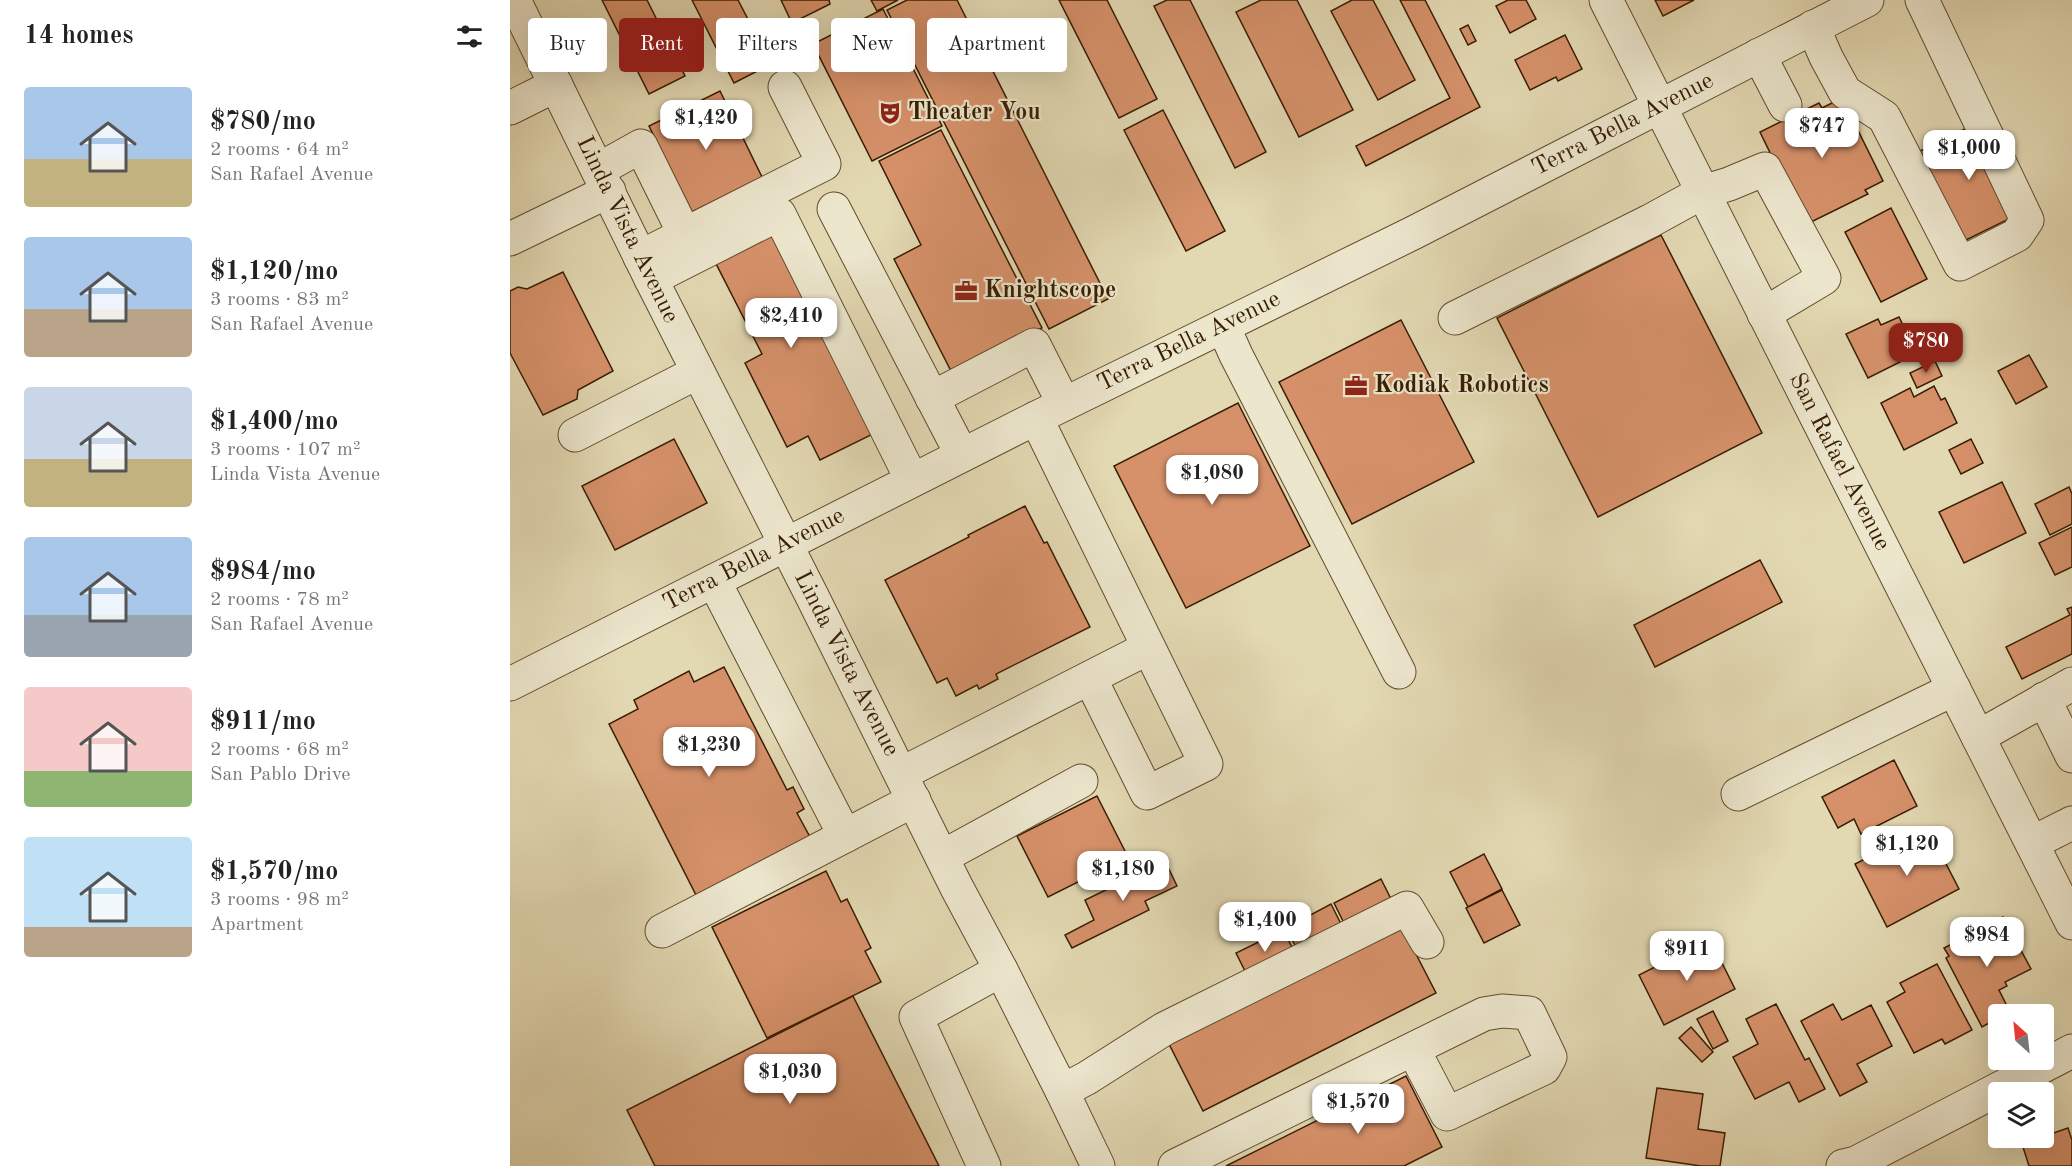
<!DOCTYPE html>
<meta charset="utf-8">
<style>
:root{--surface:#fff;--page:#f6f6f6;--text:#222;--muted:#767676;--accent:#8f2418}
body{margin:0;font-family:"Old Standard TT",serif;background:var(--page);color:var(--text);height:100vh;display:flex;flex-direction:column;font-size:22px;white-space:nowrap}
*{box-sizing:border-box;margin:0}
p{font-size:20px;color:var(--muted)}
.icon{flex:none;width:33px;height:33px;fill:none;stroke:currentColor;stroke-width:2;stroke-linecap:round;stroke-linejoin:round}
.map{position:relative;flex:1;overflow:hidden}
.sheet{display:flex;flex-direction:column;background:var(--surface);width:510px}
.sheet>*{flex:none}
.banner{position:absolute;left:18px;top:18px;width:570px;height:54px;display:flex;gap:12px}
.needle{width:39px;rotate:333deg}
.controls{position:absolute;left:1478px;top:1004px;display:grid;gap:12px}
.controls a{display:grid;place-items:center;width:66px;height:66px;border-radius:6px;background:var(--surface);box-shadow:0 6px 24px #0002;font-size:30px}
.price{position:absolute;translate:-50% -51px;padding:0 14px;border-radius:12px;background:#fff;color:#222;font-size:20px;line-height:39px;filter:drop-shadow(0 2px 3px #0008)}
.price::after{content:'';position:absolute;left:50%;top:36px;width:18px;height:14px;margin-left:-9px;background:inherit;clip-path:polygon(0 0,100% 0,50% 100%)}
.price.selected{background:var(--accent);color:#fff}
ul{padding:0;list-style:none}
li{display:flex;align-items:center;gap:18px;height:150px;padding:0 24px}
li span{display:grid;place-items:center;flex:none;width:168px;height:120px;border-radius:6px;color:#555}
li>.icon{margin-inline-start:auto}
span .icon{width:72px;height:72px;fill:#fffc;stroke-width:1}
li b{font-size:26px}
h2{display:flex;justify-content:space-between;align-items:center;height:72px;padding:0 24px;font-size:26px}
.pill{padding:0 21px;border-radius:6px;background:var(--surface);box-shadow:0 6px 24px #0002;font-size:21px;line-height:54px}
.pill.selected{background:var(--accent);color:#fff}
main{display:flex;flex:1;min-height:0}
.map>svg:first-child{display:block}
</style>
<main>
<section class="sheet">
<h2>14 homes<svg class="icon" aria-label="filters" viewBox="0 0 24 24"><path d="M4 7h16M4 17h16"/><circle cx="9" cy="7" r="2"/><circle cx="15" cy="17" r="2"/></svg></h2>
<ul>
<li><span style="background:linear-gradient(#a9c7e8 60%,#c2b280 0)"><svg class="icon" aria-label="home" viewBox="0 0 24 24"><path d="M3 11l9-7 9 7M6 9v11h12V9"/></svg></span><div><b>$780/mo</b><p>2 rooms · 64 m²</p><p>San Rafael Avenue</p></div></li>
<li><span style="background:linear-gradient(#a9c7e8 60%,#b9a48a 0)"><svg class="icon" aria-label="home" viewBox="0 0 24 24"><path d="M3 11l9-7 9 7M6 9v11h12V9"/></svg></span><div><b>$1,120/mo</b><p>3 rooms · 83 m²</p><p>San Rafael Avenue</p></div></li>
<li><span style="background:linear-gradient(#c9d6e8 60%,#c2b280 0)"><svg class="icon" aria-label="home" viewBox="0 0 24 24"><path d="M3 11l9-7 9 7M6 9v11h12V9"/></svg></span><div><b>$1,400/mo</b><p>3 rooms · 107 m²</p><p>Linda Vista Avenue</p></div></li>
<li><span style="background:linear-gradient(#a9c7e8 65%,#9aa5b1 0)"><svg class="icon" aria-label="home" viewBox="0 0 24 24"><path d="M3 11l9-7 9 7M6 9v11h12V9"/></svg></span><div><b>$984/mo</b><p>2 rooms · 78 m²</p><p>San Rafael Avenue</p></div></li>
<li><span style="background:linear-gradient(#f6c9c9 70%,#8fb573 0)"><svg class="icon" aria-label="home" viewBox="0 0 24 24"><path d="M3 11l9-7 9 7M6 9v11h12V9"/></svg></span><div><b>$911/mo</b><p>2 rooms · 68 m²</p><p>San Pablo Drive</p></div></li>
<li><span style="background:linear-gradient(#bfe0f5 75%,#b9a48a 0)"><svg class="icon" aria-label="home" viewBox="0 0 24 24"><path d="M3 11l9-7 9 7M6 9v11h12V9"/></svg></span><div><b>$1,570/mo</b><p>3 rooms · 98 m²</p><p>Apartment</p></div></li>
</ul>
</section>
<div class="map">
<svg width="1562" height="1166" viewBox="0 0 1562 1166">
<rect width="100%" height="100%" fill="#e2d8b2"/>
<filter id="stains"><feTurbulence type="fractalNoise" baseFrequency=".00333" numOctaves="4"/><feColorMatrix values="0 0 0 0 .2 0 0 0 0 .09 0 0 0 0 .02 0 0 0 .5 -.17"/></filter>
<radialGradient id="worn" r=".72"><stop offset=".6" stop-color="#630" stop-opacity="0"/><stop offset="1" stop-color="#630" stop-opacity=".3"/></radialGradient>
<g fill="#d6916a" stroke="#381d00" stroke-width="1.5">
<path d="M92,0H137L175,76L139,94Z"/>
<path d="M182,0H228L261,64L224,83Z"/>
<path d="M271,0H319L320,4L282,23Z"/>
<path d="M361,0H388L367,11Z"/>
<path d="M397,0H447L598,299L539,329L377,10Z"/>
<path d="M549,0H597L647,99L609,118Z"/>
<path d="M657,0H680L756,152L725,168L644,6Z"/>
<path d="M751,0H787L843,110L789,137L726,12Z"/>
<path d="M842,0H863L905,80L868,100L821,11Z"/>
<path d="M890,0H915L970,107L856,166L846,146L940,98Z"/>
<path d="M998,0H1016L1026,19L1000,33L986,6Z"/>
<path d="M1145,0H1184L1153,16Z"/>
<path d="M373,9L432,126L362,161L303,44Z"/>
<path d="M958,25L966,41L958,45L950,29Z"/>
<path d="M1055,35L1072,69L1048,81L1046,77L1020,90L1005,60Z"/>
<path d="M210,91L252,177L182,212L139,126Z"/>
<path d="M1332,98L1373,181L1355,190L1358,194L1295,225L1250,132L1309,103L1312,108Z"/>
<path d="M653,110L715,231L676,251L614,130Z"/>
<path d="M1469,122L1505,216L1454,241L1410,151Z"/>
<path d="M431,130L532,328L442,373L384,259L411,245L369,161Z"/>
<path d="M1381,208L1417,279L1371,302L1335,232Z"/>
<path d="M260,225L365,433L310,460L298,436L277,447L235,363L252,354L201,254Z"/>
<path d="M1151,235L1252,433L1088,517L987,318Z"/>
<path d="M53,272L103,371L68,390L67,399L33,415L0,353V291L8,287L17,289Z"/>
<path d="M1389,317L1404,347L1386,356L1390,362L1358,378L1336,334L1368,319L1371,325Z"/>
<path d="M891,320L964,462L842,524L769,382Z"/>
<path d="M1519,355L1537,387L1506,404L1488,371Z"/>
<path d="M1425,361L1432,376L1407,388L1400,373Z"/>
<path d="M1424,386L1431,400L1435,398L1447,423L1394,450L1371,403L1400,388L1404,397Z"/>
<path d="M728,403L800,546L676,608L604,466Z"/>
<path d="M164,439L197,503L105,550L72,486Z"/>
<path d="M1461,439L1473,463L1451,474L1439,450Z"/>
<path d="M1492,482L1516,533L1454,563L1429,512Z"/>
<path d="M1559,487L1562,494V524L1540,535L1525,504Z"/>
<path d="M515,506L534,543L537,542L580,627L486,674L488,679L469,689L467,685L446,696L437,678L427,683L375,580L459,537L458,535Z"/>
<path d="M1562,527V567L1545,575L1529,543Z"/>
<path d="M1250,560L1272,602L1145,667L1124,625Z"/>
<path d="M1562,607V654L1512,679L1496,647L1560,615L1557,609Z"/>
<path d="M214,667L277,790L283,787L294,809L287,813L300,837L186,895L99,724L128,709L124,700L179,671L184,682Z"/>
<path d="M1384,760L1407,806L1351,834L1344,819L1328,828L1312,797Z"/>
<path d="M587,796L618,857L538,897L507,836Z"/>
<path d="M1417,827L1449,889L1377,927L1345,864Z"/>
<path d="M974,854L992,889L958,907L940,872Z"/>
<path d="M655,861L667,886L635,901L639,910L562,948L555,935L584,920L575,900Z"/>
<path d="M316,871L331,902L337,899L361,948L355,951L371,982L257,1038L202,927Z"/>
<path d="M871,879L883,903L836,927L824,903Z"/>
<path d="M992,890L1010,925L974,943L956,908Z"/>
<path d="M821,904L833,928L788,951L776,928Z"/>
<path d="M1493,917L1521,969L1495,982L1497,986L1489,990L1500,1012L1488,1014V1018L1472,1027L1436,958L1439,956L1434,948Z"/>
<path d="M891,925L926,993L693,1111L658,1042Z"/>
<path d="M773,930L785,953L738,977L726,953Z"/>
<path d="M1200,939L1225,989L1154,1025L1129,975Z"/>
<path d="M1427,964L1462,1030L1435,1044L1432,1039L1404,1053L1377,1002L1395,992L1390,983Z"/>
<path d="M343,996L429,1166H145L117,1110Z"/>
<path d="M1266,1004L1295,1060L1299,1058L1315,1089L1289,1102L1279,1082L1245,1099L1223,1057L1248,1044L1236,1019Z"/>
<path d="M1323,1004L1332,1020L1361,1005L1382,1046L1347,1064L1357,1082L1330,1096L1291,1021Z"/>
<path d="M1203,1011L1218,1041L1203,1049L1187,1019Z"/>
<path d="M1181,1027L1203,1052L1192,1062L1169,1038Z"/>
<path d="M896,1076L932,1147L894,1166H716Z"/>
<path d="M1147,1088L1193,1094L1188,1129L1215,1133L1210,1166H1191L1136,1158Z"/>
<path d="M1558,1128L1562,1140V1166H1519L1512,1144Z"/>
</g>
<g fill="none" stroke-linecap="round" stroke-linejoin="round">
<g stroke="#624c2c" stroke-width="35">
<g id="minor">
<path d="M4,0L141,279L302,596L447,888L491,970L552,1091L588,1166"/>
<path d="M1096,0L1562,923"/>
<path d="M1303,27L1316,57L1335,92L1374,117L1450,264L1507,235L1517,220L1412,0"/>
<path d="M1249,55L1275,105"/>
<path d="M0,108L46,85"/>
<path d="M88,170L131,146L175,235"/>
<path d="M324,209L452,455"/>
<path d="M0,239L99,191"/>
<path d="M130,257L314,164L275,87"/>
<path d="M141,279L269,214L402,480"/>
<path d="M945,318L1140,221L1193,192L1219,184L1255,169L1314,278L1254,314"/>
<path d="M713,326L726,355L889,672"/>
<path d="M422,398L524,345L554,404"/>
<path d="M526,418L696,764L637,793L580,678"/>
<path d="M65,435L188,372"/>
<path d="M204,581L335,836"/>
<path d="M0,684L526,418L903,233L1357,0"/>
<path d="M1534,699L1562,756"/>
<path d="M1468,737L1562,684"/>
<path d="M391,774L638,648"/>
<path d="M1228,794L1444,689"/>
<path d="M1522,843L1562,823"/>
<path d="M432,857L571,781"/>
<path d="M152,931L404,800"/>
<path d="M552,1091L577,1078L654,1029L897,908L917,942"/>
<path d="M474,1166L406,1017L491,970"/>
<path d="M665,1166L974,1014L992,1011L1019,1013L1040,1057L1034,1068L937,1114L903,1049"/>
<path d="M1333,1166L1346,1163L1562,1051"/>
</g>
</g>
<use href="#minor" stroke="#ece6cd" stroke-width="33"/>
</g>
<defs>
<g id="theatre-bare" transform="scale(1.8)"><path d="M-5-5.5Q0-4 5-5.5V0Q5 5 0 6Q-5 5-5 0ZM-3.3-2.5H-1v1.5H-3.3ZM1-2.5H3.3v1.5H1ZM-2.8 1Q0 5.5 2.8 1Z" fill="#8f2418" stroke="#ece6cd" stroke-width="2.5" paint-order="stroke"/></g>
<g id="office-bare" transform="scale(1.8)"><path d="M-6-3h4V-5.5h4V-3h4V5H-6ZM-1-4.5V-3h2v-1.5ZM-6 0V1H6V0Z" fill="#8f2418" stroke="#ece6cd" stroke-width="2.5" paint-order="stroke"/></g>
</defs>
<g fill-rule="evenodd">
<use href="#theatre-bare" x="380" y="113"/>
<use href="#office-bare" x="456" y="291"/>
<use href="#office-bare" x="846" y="386"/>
</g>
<g text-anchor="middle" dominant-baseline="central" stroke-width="4.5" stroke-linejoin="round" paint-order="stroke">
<g font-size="24" font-weight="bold" fill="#381d00" stroke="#ece6cd" text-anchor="start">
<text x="398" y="113">Theater You</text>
<text x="474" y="291">Knightscope</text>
<text x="864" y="386">Kodiak Robotics</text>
</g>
<g font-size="24" fill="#381d00" stroke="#ece6cd">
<text transform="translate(1113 125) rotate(-27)">Terra Bella Avenue</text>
<text transform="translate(117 230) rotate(64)">Linda Vista Avenue</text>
<text transform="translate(679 342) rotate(-26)">Terra Bella Avenue</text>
<text transform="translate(1329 462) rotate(63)">San Rafael Avenue</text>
<text transform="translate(244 560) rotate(-27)">Terra Bella Avenue</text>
<text transform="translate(336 664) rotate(63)">Linda Vista Avenue</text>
</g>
</g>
<rect width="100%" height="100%" filter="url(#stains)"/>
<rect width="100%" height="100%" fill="url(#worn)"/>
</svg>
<div class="controls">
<a><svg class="needle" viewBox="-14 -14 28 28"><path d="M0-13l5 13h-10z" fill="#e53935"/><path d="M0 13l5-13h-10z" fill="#767676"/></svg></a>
<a><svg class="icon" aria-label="layers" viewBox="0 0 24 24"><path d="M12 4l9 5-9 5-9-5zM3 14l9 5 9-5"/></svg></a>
</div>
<b class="price" style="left:196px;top:151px">$1,420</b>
<b class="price" style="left:1312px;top:159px">$747</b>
<b class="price" style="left:1459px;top:181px">$1,000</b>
<b class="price" style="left:281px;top:349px">$2,410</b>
<b class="price selected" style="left:1416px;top:374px">$780</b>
<b class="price" style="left:702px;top:506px">$1,080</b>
<b class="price" style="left:199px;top:778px">$1,230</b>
<b class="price" style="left:1397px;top:877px">$1,120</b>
<b class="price" style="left:613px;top:902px">$1,180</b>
<b class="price" style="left:755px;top:953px">$1,400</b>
<b class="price" style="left:1477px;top:968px">$984</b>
<b class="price" style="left:1177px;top:982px">$911</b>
<b class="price" style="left:280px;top:1105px">$1,030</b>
<b class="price" style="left:848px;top:1135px">$1,570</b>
<div class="banner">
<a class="pill">Buy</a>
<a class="pill selected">Rent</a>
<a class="pill">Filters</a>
<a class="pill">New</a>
<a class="pill">Apartment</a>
</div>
</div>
</main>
